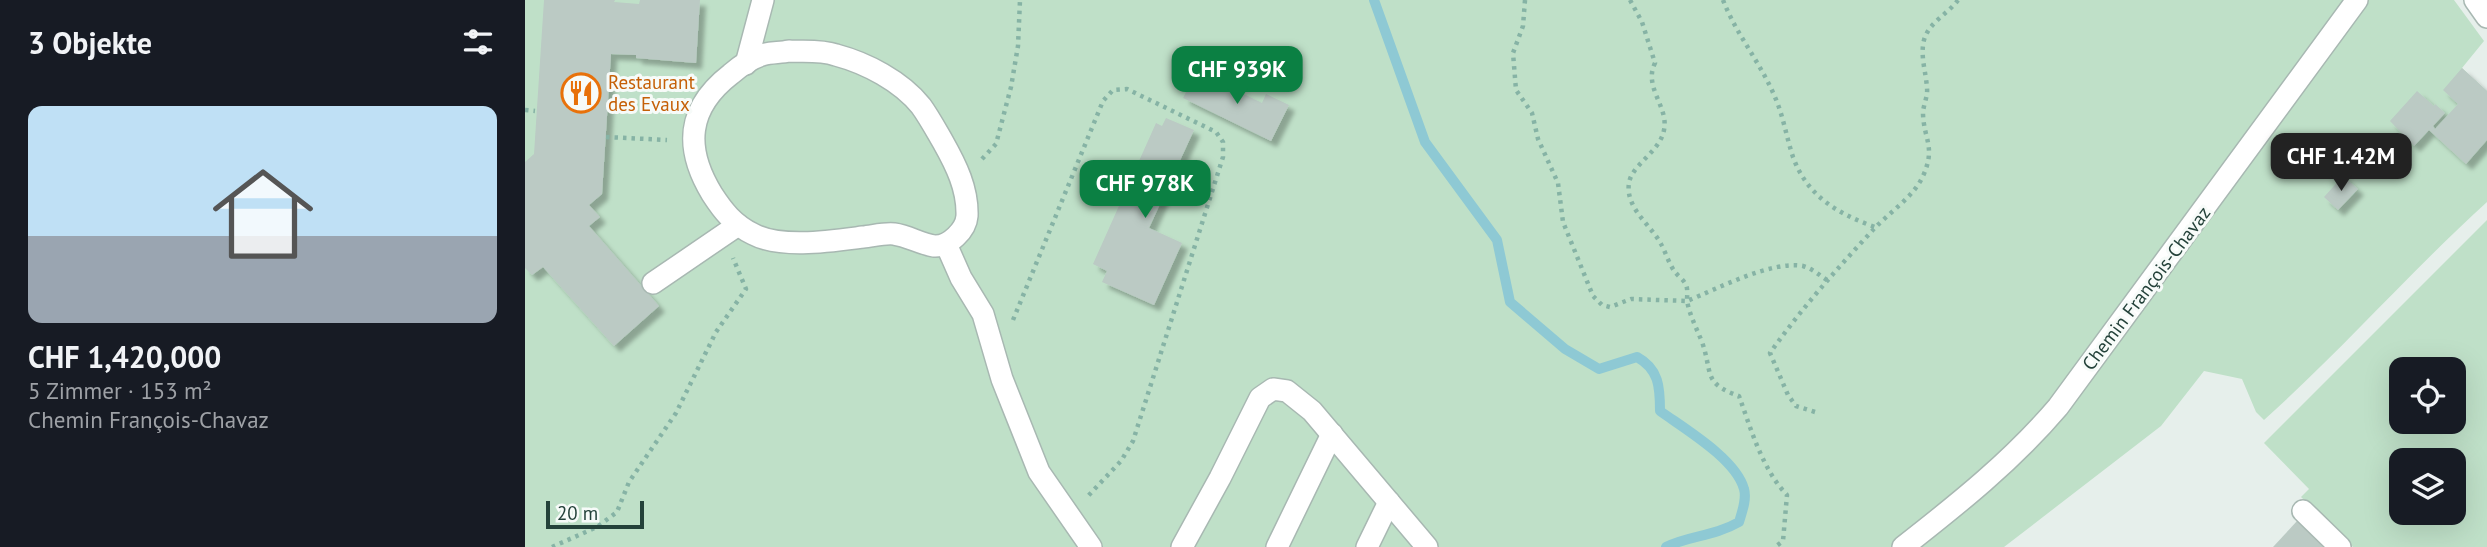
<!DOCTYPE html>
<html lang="de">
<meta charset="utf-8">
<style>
:root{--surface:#171b24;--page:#242831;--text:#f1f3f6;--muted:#9ea1a6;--accent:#0b8043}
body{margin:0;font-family:"PT Sans",sans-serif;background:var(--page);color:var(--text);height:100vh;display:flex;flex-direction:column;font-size:26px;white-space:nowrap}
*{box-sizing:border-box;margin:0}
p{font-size:23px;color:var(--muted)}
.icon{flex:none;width:38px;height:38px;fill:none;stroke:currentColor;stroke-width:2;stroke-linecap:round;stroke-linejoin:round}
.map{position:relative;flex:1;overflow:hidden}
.panel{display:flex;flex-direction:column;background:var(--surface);width:525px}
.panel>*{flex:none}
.controls{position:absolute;left:1864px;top:357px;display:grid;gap:14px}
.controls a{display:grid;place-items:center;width:77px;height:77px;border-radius:14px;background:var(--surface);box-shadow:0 7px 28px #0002;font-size:35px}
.scale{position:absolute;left:21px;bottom:18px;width:98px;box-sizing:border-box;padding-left:7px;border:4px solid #24423a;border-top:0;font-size:19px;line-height:24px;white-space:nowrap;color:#24423a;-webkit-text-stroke:5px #f7fbf9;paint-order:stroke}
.price{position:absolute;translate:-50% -60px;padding:0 16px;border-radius:14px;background:var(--accent);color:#fff;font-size:23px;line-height:46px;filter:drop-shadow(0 2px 4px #0008)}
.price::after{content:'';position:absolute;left:50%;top:42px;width:21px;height:16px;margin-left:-10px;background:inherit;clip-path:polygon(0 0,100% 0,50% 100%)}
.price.active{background:#222;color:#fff}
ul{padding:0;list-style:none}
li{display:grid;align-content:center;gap:14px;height:371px;padding:0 28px}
li span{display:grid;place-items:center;height:217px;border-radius:14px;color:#555}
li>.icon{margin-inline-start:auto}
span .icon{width:126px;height:126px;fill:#fffc;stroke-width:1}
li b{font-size:30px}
h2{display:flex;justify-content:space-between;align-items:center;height:84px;padding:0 28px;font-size:30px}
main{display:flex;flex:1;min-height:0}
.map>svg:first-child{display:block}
</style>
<main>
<section class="panel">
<h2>3 Objekte<svg class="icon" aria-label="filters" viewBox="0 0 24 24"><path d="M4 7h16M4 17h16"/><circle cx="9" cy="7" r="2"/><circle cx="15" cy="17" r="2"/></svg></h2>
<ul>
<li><span style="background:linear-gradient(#bfe0f5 60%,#9aa5b1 0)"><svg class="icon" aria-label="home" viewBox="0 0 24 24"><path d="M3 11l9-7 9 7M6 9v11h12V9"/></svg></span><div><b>CHF 1,420,000</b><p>5 Zimmer · 153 m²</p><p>Chemin François-Chavaz</p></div></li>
</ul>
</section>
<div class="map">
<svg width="1962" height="547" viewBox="0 0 1962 547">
<defs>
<filter id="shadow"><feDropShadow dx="6" dy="6" stdDeviation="2" flood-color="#0004"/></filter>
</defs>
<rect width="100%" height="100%" fill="#e6efeb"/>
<g fill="#bfe0c8" fill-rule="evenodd">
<path d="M0,0H1929L1959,41L1937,68L1962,91V202C1885,272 1816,351 1739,420L1731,412L1717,379L1679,371L1636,426L1479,547H0Z"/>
<path d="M1962,220V547H1828L1776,497L1784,489L1739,443ZM1876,369H1928V422H1876ZM1876,460H1928V513H1876Z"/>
</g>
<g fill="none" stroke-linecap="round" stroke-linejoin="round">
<path stroke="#8ec9d4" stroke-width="10" d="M849,0L900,142L972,240L985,302L1040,349L1074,369L1112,357C1134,369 1135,387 1135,411C1160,429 1211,459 1219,489C1222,499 1217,512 1214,522C1188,537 1165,535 1141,547"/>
</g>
<g fill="#bbcac4" filter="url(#shadow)">
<path d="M19,0H90L89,2L114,4L115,0H175L171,63L111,58V55L86,54L77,194L64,205L75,217L64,226L134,306L89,346L18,267L7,275L0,268V162L9,154Z"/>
<path d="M1937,68L1962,91V140L1941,164L1904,130L1889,146L1865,121L1892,91L1909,106L1910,104L1920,113L1908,126L1910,129L1933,104L1918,90Z"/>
<path d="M672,71L737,103L741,94L764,105L746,141L658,98Z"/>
<path d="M641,118L669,130L624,228L657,243L629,305L577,282L582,271L568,264L631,123L637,126Z"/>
<path d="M1818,176L1833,189L1813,210L1799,197Z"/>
<path d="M1772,521L1798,547H1748Z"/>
</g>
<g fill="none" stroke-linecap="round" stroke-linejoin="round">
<g stroke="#a8b8b2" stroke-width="24">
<g id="minor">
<path d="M1950,0L1962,17"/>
<path d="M264,51C279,52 296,50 311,55C341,63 376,81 396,106C404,117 411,130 418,142C431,165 443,189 442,216C441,230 424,247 409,246C396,244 383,236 369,234C359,233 348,236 338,237C307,241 256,249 228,234C209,225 198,211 187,194C159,148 162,108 206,74C214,67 227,58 237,55C245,52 255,53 264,51Z"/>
<path d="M221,64L238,0"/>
<path d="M421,244L436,278L458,314L477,379L514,472L566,547"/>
<path d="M128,283L213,225"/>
<path d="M1778,511L1815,547"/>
<path d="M657,547L695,478L735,398L748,389L762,391L787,411L902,547"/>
<path d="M752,547L807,434"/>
<path d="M842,547L864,502"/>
<path d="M1378,547C1433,504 1487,461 1533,407L1832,0"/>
</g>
</g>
<g stroke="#86b3a5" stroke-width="4.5" stroke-dasharray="3.5 5" stroke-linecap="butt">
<path d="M1000,0L998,26L988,53L991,90L1007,113L1013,139L1033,183L1038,222L1068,296L1077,305L1085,307L1106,299L1162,301C1165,316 1171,327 1177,342C1188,373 1177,383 1214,396C1226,429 1237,469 1262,495L1258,541L1250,547"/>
<path d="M1105,0L1117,22L1130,63C1118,87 1144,107 1139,130C1135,152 1107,164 1104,183C1100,208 1126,225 1136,244C1141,253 1144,264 1150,272C1153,276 1159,280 1161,285C1163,289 1162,296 1162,301C1192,289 1247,260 1278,266C1288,269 1294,275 1302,280"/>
<path d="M1198,0C1211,34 1235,62 1249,95C1258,114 1261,136 1268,157C1282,196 1313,214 1350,227"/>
<path d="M0,110L10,111"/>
<path d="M81,137L142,140"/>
<path d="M457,159L471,144L486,87L493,46L495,0"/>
<path d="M488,320L578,101L588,90L602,89L691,132L698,142V157L608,441L596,461L563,496"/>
<path d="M1290,412L1271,406L1263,395L1245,353C1276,309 1311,270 1347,231C1363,213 1388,198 1398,176C1411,147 1399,140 1398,114C1398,105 1403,97 1402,88C1401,72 1395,56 1399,40C1404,22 1423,14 1433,0"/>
<path d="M27,547L72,527L92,512L104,482L151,413L191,332L221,289L208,258"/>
</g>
<use href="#minor" stroke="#fff" stroke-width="21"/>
</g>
<defs>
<g id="restaurant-ring" transform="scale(2.0125)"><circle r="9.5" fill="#f7fbf9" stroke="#e8710a" stroke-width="1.5"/><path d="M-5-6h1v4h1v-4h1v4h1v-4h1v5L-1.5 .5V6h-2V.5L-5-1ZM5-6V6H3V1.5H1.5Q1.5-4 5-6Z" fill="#e8710a"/></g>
</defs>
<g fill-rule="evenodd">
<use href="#restaurant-ring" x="56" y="93"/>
</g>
<g text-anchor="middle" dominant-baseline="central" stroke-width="6" stroke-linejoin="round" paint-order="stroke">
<g font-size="19" fill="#c56008" stroke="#f7fbf9" text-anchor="start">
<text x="83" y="82">Restaurant<tspan x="83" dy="22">des Evaux</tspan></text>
</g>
<g font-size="19" fill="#24423a" stroke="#f7fbf9">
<text transform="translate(1621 288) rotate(-53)">Chemin François-Chavaz</text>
</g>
</g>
</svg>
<div class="controls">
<a><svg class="icon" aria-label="locate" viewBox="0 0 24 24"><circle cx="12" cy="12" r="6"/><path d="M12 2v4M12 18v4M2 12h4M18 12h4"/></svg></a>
<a><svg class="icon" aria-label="layers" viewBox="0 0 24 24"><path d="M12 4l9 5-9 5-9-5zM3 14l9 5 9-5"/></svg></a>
</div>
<div class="scale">20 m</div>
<b class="price" style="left:712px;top:106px">CHF 939K</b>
<b class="price active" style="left:1816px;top:193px">CHF 1.42M</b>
<b class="price" style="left:620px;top:220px">CHF 978K</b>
</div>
</main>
